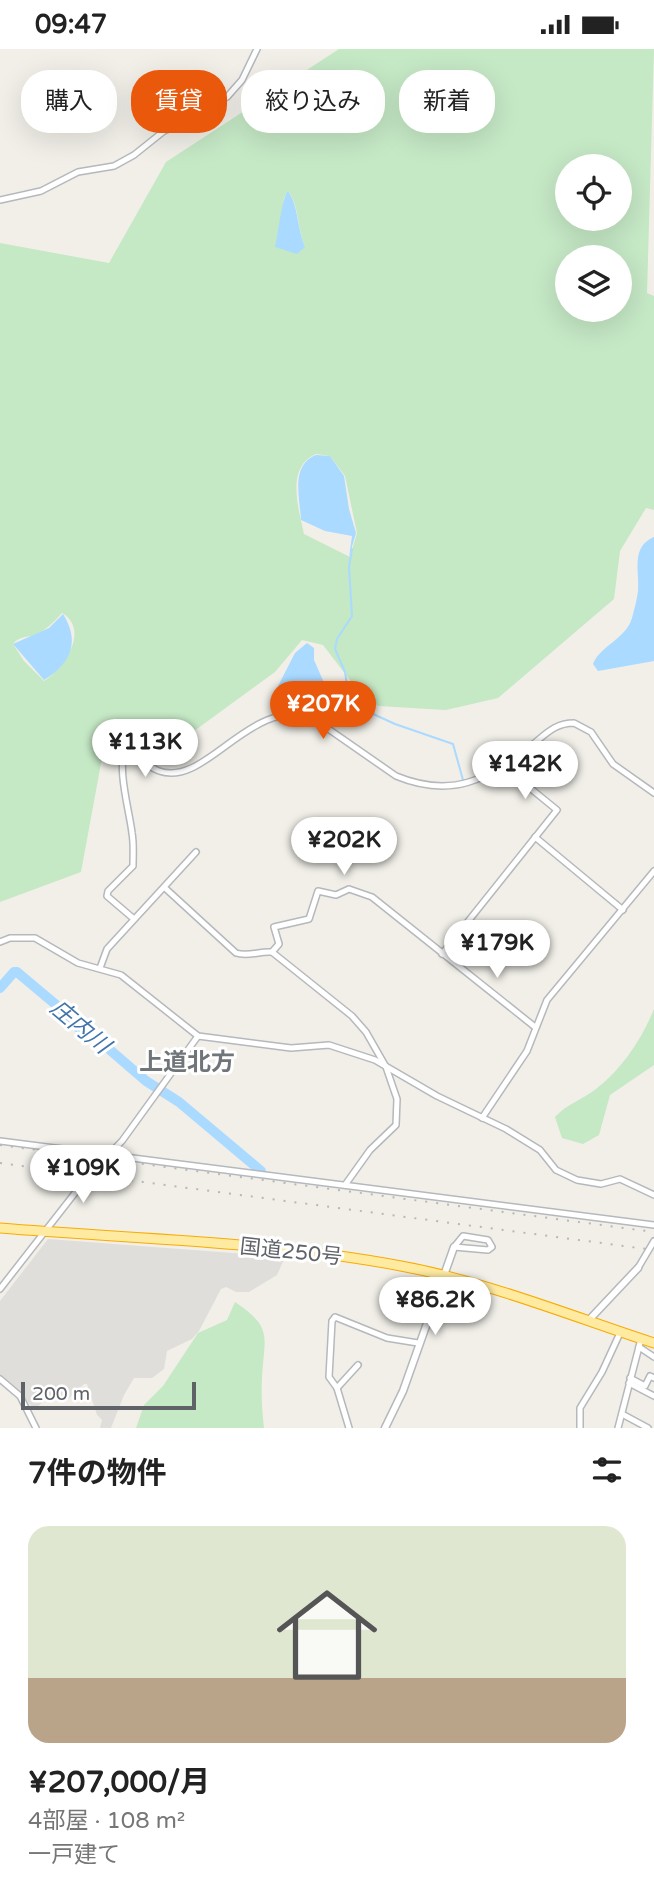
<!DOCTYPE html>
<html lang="ja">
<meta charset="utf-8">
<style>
:root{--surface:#fff;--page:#f6f6f6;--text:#222;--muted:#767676;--accent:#ea580c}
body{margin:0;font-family:"Varela Round","Noto Sans JP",sans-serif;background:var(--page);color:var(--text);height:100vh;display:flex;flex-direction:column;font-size:26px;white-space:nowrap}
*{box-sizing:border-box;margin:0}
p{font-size:23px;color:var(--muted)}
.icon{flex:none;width:38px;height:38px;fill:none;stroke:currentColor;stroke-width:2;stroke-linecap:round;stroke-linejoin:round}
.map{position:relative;height:1379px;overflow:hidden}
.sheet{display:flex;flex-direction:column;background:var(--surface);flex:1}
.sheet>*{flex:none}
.banner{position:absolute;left:21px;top:21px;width:612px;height:63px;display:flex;gap:14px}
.buttons{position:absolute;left:555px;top:105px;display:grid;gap:14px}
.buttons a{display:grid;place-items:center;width:77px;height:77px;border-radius:50%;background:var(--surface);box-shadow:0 7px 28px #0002;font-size:35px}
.scale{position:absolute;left:21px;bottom:18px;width:175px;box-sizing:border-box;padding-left:7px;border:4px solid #5f6368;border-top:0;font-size:19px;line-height:24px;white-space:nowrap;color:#5f6368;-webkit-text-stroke:5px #fff;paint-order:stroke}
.price{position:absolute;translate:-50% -60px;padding:0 16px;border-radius:24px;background:#fff;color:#222;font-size:23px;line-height:46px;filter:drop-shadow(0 2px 4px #0008)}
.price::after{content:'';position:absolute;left:50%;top:42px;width:21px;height:16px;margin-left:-10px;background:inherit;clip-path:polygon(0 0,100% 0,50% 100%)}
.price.selected{background:var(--accent);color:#fff}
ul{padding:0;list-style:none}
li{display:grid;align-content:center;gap:14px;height:371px;padding:0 28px}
li span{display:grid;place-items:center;height:217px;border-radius:21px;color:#555}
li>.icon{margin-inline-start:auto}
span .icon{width:126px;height:126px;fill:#fffc;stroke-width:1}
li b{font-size:30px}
h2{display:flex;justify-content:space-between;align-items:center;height:84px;padding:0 28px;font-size:30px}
.chip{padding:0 24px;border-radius:28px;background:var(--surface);box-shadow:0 7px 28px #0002;font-size:24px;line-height:63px}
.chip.selected{background:var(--accent);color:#fff}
.status{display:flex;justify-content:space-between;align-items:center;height:49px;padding:0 35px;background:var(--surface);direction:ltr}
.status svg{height:19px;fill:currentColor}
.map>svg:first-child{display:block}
</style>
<div class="status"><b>09:47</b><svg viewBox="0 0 49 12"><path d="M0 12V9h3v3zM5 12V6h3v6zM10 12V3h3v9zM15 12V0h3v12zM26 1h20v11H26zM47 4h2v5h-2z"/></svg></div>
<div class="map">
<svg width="654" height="1379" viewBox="0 0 654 1379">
<rect width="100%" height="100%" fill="#f1efe8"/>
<path fill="#e0deda" d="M48,1190L285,1208L277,1226L249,1243H236L226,1238L221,1240L199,1282L192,1290L167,1302L164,1320L152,1329H134L124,1346L111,1379H100L102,1371L97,1366L87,1335H84L68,1350H46L34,1361L21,1344L0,1326V1252Z"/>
<g fill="#c5e8c5" fill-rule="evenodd">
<path d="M339,0H654L647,244L654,247V461L646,459L620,502L614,550L498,649L446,661L378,657L353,635L323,596L302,591L275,623L179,693L128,678L104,698L81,823L0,853V194L109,214L166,113ZM567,117H620V170H567ZM288,142C300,158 297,180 305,198L280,185L284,149ZM567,208H620V261H567ZM316,405L330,407L345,427L357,484L350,508L304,485C299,461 285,418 316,405ZM62,564C90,580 65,619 44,632L24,612L13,595C19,587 25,589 34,586C45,582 54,573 62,564Z"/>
<path d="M654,960V1016L610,1046L599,1086L583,1095L562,1089L555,1068C568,1054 582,1051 596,1040C622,1020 642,990 654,960Z"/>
<path d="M235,1253C274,1279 264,1288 262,1329C261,1346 262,1362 264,1379H136L144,1356L163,1337L198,1284L227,1271Z"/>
</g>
<g fill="#aadaff">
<path d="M288,142C299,158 297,180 305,198L297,205L275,198C278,186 282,148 288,142Z"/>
<path d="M316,406L330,407L344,427L349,460L356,484L349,508L352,487L325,482L301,471C300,450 290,416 316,406Z"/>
<path d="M654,488V612L598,622L593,615C600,597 626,590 632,569C634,561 637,551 638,542C640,523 630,498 654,488Z"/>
<path d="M63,565C80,592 72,614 44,631L13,595L49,579Z"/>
<path d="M307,594L314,599V611L325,636L322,642L285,645L277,639L295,604Z"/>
</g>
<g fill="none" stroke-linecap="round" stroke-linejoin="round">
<path stroke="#aadaff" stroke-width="2" d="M352,500L349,518L352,567L337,590L335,600L345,623L349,649L360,659L395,675L453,695L463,731"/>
<path stroke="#aadaff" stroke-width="10" d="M0,939L14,923H17L67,965L83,984L95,988L146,1032L179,1053L261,1122"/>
<g stroke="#b5b8bc" stroke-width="8">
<g id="minor">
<path d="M0,151L41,142L78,123L114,117L134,106L164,82L199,66L227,48L242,31L257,0"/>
<path d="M535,788L623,861"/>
<path d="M165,839L236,904C248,908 259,902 272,903L352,967L366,983L386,1018L397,1050L396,1076L370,1101L345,1136"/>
<path d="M134,870L107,847L108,842L133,817C133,806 134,795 132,784C130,764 115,714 127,698H131C141,706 147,718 159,722C207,739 251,645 314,670L396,727C452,750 487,731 532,696C546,685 555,674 574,674L591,683L613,715L654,744"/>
<path d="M0,893L10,889H35L78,914L121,926L198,987L291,999L329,996L375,1011L437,1047L506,1080L540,1101L556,1121L577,1131L601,1135L620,1130L654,1146"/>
<path d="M272,903L279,895L274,878L309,870L318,842L336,846L349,840L372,848L535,978"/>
<path d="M442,905L557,761L503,717"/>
<path d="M100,919L107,900L196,803"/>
<path d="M482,1069L527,1002L547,951L654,822"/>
<path d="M0,1092L654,1176"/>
<path d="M463,1187L488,1191L492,1198L488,1201L454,1198Z"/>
<path d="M638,1219L654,1192"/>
<path d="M0,1240L89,1126L122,1092L198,987"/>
<path d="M639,1298L654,1308"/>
<path d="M630,1329L645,1337L650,1327L654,1329"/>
<path d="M0,1330L20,1347L36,1379"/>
<path d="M629,1334L654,1347"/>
<path d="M337,1339L358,1316"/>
<path d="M622,1365L648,1379"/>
<path d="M349,1379L337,1339L329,1328L332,1272L335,1268L387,1289L418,1294"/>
<path d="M580,1379V1359L602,1323L620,1284"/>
<path d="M618,1379L641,1290"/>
</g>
</g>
<g stroke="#b5b8bc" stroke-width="9">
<g id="tertiary">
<path d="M588,1272L638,1219"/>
<path d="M385,1379L403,1342L454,1198"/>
</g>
</g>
<g stroke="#f9ab00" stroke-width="11">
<path id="trunk" d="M0,1179C133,1190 269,1192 401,1217C488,1233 571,1267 654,1294"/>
</g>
<use href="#minor" stroke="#fff" stroke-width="5"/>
<use href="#tertiary" stroke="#fff" stroke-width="6"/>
<use href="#trunk" stroke="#feeaa1" stroke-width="9"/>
<g stroke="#b6b7b8" stroke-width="2" stroke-dasharray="2 9" stroke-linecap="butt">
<path d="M0,1096L654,1183"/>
<path d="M0,1114L654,1201"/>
</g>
</g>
<g text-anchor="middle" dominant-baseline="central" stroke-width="6" stroke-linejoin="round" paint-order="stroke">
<g font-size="21" fill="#5f6368" stroke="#fff">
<text transform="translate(291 1203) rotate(6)">国道250号</text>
</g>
<g font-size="23" font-style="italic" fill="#4174aa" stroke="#fff">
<text transform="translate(80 978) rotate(40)">庄内川</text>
</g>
<g font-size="24" font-weight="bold" fill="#70757a" stroke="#fff">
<text x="187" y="1013">上道北方</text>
</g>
</g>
</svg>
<div class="buttons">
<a><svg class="icon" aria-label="locate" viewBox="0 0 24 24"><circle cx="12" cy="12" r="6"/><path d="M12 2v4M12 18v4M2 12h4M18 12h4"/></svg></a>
<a><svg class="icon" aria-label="layers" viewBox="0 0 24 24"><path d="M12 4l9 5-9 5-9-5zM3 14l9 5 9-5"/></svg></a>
</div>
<div class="scale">200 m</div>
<b class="price selected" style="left:323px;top:692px">¥207K</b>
<b class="price" style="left:145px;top:730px">¥113K</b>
<b class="price" style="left:525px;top:752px">¥142K</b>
<b class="price" style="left:344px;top:828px">¥202K</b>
<b class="price" style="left:497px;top:931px">¥179K</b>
<b class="price" style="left:83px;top:1156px">¥109K</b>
<b class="price" style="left:435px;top:1288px">¥86.2K</b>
<div class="banner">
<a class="chip">購入</a>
<a class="chip selected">賃貸</a>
<a class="chip">絞り込み</a>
<a class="chip">新着</a>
</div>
</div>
<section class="sheet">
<h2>7件の物件<svg class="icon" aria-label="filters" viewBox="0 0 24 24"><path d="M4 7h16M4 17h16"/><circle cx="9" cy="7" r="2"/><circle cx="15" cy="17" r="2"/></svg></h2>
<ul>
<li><span style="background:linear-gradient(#dfe7d0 70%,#b9a48a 0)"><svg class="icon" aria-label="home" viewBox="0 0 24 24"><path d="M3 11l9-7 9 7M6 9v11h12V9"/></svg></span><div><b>¥207,000/月</b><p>4部屋 · 108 m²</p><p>一戸建て</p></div></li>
</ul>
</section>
